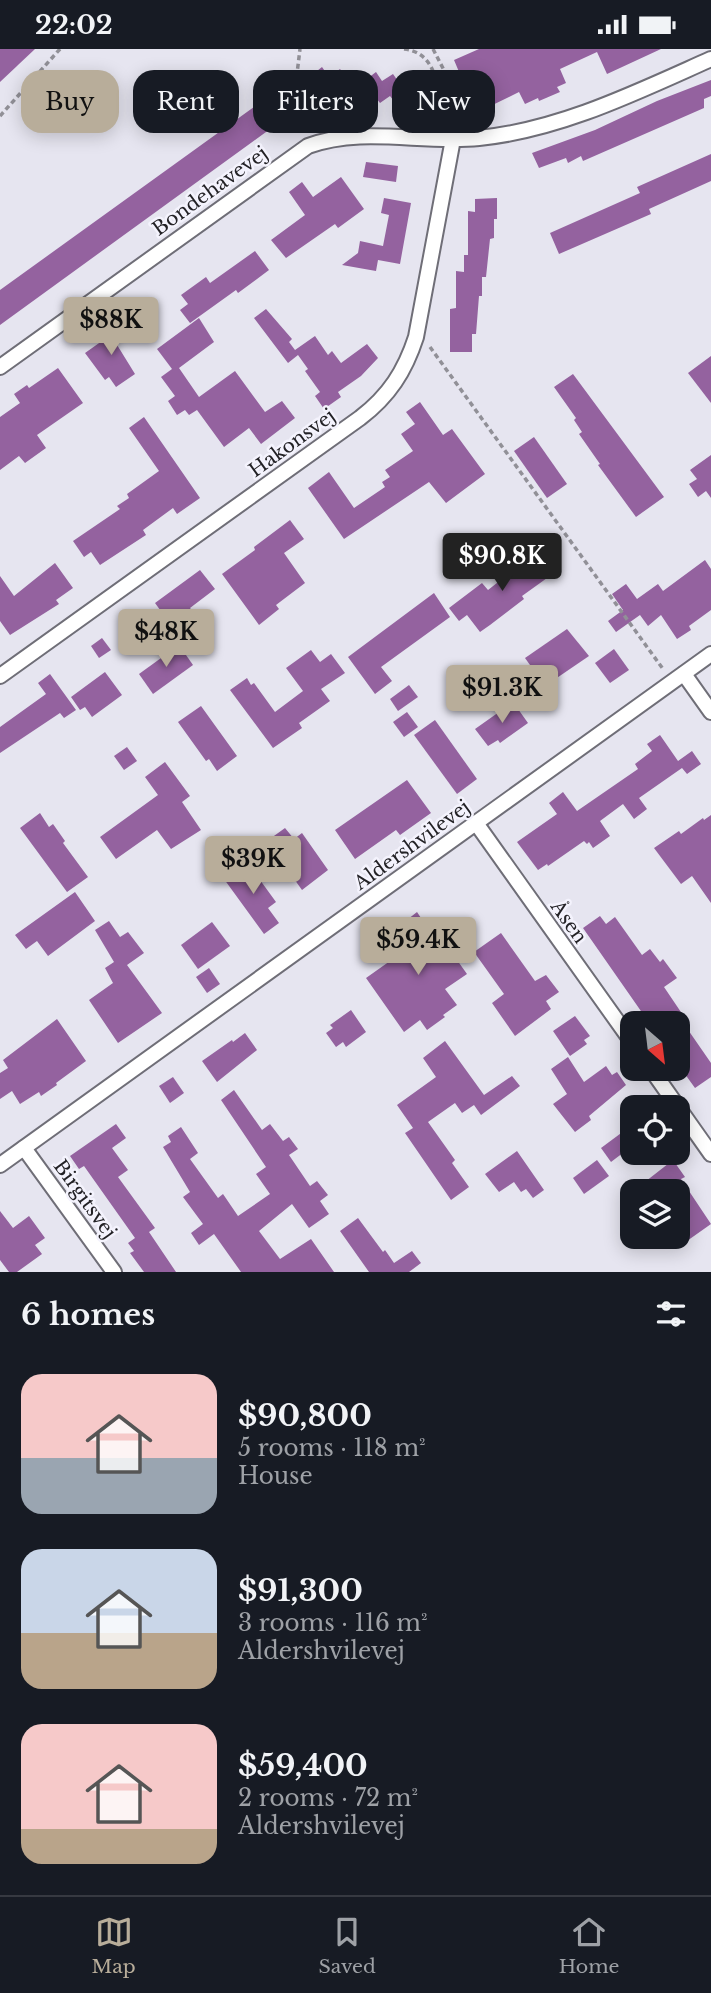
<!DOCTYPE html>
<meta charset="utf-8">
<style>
:root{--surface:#171b24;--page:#242831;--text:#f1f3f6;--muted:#9ea1a6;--line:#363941;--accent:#b8ad9a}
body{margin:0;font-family:"Libre Baskerville",serif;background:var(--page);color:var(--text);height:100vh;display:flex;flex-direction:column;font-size:26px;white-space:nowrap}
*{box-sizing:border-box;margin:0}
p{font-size:23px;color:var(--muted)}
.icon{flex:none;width:38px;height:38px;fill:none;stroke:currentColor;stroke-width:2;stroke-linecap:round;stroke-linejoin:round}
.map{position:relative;height:1223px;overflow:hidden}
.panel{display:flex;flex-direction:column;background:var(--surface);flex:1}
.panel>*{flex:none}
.top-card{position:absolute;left:21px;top:21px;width:670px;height:63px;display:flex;gap:14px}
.needle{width:46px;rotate:152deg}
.fabs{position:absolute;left:620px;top:962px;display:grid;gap:14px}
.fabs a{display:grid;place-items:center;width:70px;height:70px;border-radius:14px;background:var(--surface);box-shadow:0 4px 18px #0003;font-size:35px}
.price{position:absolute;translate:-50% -60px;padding:0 16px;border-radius:7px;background:var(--accent);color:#111;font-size:23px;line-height:46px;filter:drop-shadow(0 2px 4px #0008)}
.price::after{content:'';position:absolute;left:50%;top:42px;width:21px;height:16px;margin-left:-10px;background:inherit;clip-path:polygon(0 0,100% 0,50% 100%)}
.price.current{background:#222;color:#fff}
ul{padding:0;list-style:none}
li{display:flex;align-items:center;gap:21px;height:175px;padding:0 21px}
li span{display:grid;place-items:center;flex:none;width:196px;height:140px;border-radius:21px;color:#555}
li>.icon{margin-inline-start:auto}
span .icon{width:84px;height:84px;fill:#fffc;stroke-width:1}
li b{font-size:30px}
h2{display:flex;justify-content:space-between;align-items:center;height:84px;padding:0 21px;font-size:30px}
.chip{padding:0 24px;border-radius:21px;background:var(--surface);box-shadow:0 4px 18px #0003;font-size:24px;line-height:63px}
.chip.current{background:var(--accent);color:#111}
.status{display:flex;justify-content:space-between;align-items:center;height:49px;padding:0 35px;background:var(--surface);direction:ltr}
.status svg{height:19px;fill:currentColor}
.tabs{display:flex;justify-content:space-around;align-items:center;height:98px;border-top:2px solid var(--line);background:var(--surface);font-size:19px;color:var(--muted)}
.tabs a{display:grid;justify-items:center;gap:4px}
.tabs .current{color:var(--accent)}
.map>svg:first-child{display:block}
</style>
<div class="status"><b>22:02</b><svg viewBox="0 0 49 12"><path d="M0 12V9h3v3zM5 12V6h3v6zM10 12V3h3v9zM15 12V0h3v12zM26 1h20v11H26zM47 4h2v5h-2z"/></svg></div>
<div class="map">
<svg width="711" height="1223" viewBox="0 0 711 1223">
<rect width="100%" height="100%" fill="#e6e5f0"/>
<g fill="#94629f">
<path d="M0,0H35L0,33Z"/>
<path d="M479,0H661L607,25L597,3L560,20L566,34L557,38L560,43L539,52L538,49L525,55L519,43L474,65L469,54L453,63L445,48L465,37L454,11Z"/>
<path d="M322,18L329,28L340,20L347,29L357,22L364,32L376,23L382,32L393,25L400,35L411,27L427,49L415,58L408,48L397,56L390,47L380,54L373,45L361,52L355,43L344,51L337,41L326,49L321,43L0,276V241L272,45L278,53Z"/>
<path d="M711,31V47L704,50V59L583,112L581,107L568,114L566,109L539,119L532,104L595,81L657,52Z"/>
<path d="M711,105V132L649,160L651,165L559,205L550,184L640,144L637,138Z"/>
<path d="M366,113L398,117L396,133L363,128Z"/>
<path d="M341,128L364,160L338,179L335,175L286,209L271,191L305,166L289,143L302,133L313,148Z"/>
<path d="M384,149L411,154L400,215L378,211L376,222L342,216L358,204L360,192L383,197L389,166L381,164Z"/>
<path d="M497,149V170H494V189L490,190L486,228H482V247H479L476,285H472V303H450V260L456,259V222L464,223V206H468V162L475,163V150Z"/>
<path d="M255,202L269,221L238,244L236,241L190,274L180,261L188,255L181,246L206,228L210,234Z"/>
<path d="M266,260L292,290L289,293L295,301L315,287L328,306L332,302L341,314L367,295L378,309L361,327L338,343L341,348L324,360L315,347L320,343L305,322L308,320L298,306L288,314L254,269Z"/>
<path d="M199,269L214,293L179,319L199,348L235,322L265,363L282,352L295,369L261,395L249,379L224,398L197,361L189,366L185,361L177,366L168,352L175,347L161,328L172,320L157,300Z"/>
<path d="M118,270L126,282L114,291L135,325L116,338L109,328L105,331L85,304L109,287L104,280Z"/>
<path d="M711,307V354L688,324Z"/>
<path d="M58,319L83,354L37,386L46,399L25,414L19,407L0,421V368L20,354L14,345L27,336L29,339Z"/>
<path d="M573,325L664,448L636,468L598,416L600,415L579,385L582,383L574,371L576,369L554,338Z"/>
<path d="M420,353L443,386L452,380L485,425L446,454L429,433L344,490L308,439L329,423L354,459L385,438L382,433L390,428L385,421L413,402L401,385L415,375L406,363Z"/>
<path d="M144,368L200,449L177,465L173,459L143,481L146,486L100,516L91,503L84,508L73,492L120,460L117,457L129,449L127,445L159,422L129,379Z"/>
<path d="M534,388L567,435L547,449L514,402Z"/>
<path d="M711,406V449L706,442L698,448L689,435L697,430L690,421Z"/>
<path d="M290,471L304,490L284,504L305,534L276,556L279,560L259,576L222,525L255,501L254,498Z"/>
<path d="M538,502L554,524L522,547L524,550L490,576L480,583L467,566L459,572L449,559L482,534L488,541Z"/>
<path d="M705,511L711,520V561L689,577L691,581L677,590L661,566L648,577L640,566L616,583L608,572L623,561L612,545L626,535L637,550L658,535L663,542Z"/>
<path d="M55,514L73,539L56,551L59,555L10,586L0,572V527L14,547Z"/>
<path d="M200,521L215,540L190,559L195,565L174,580L155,554Z"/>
<path d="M434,544L450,568L381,618L392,632L375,645L348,608Z"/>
<path d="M567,580L589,607L545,637L525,609Z"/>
<path d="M102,589L111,601L99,609L91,597Z"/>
<path d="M179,596L193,616L153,645L139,625Z"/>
<path d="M614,600L629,621L610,634L595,614Z"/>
<path d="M311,601L320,613L331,605L345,624L321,640L330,652L299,674L302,679L273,699L230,641L247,629L251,636L254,634L275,663L303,642L286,619Z"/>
<path d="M105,623L122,646L92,668L85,658L80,661L71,648Z"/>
<path d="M50,625L76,661L64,669L60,664L0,704V678L46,645L38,634Z"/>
<path d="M409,636L418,648L398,662L390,650Z"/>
<path d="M513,653L528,674L500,694L498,691L488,697L475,680Z"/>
<path d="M201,657L237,707L217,722L209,710L206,712L178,673Z"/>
<path d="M407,663L418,678L404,688L393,673Z"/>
<path d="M435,671L477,730L457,745L414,686Z"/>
<path d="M660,686L678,712L692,702L701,715L687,725L682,719L639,749L647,760L634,770L623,755L600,772L610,787L593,799L589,793L587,795L584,792L548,817L547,815L538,821L517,793L557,765L549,754L563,743L577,762L638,720L635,715L652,702L647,695Z"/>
<path d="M127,698L137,712L124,721L114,707Z"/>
<path d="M165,713L190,747L182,753L201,781L171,800L157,781L116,810L100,788L158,746L145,728Z"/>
<path d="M407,731L431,764L400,786L396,781L355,810L335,781Z"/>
<path d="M40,764L49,778L53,775L65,792L63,794L88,828L67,843L20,779Z"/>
<path d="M711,766V854L692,827L681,835L654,799L679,782L681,785L703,769L704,771Z"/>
<path d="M285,779L294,790L302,784L328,821L302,841L267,792Z"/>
<path d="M247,813L276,853L268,859L279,874L264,885L224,830Z"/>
<path d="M75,843L95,872L48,907L37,892L26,900L15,886Z"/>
<path d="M417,863L437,893L442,890L467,925L445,940L457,956L443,966L445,968L427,981L420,971L404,983L366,929L407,900L393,882Z"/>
<path d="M600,867L606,875L615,868L642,906L650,900L660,913L663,910L677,929L664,938L689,975H684L711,1014V1028L695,1039L677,1014V975H650L583,879Z"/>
<path d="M109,872L120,888L128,883L144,904L127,916L162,964L118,994L89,951L113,934L105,919L114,913L95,881Z"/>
<path d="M212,873L230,897L198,920L181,896Z"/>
<path d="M501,884L535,932L546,926L559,943L546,952L551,960L515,987L492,954L504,945L474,903Z"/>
<path d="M209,919L220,935L207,944L196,928Z"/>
<path d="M351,961L366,983L346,998L343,993L336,998L326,984L333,979L330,976Z"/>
<path d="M575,967L590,987L584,991L587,995L570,1007L553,982Z"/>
<path d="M57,970L86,1012L56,1034L57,1036L41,1047L39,1043L20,1055L12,1042L0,1050V1024L8,1019L3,1011Z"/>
<path d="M245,984L257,1001L217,1033L202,1012L232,991L233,993Z"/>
<path d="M445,992L484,1046L512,1027L520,1037L481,1066L474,1056L462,1064L455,1054L428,1073L455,1111L452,1114L469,1138L451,1151L405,1084L413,1079L397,1056L436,1028L423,1009Z"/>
<path d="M568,1008L584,1033L606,1017L612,1026L617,1023L626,1036L589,1067L591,1071L575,1083L553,1055L567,1045L551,1020Z"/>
<path d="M173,1028L184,1044L170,1054L159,1037Z"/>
<path d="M234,1041L262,1081L270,1075L283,1092L289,1088L298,1100L289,1106L310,1137L317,1132L328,1146L320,1152L329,1165L309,1179L292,1155L259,1182L280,1210L311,1190L334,1223H241L214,1185L199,1196L191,1184L203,1175L183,1148L190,1143L163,1098L171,1093L168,1087L181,1078L198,1104L190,1110L218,1149L223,1145L238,1167L270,1145L256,1125L266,1118L221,1051Z"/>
<path d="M116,1075L126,1089L112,1099L128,1121L118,1128L155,1179L149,1183L176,1223H144L130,1204L134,1202L128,1194L135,1189L84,1117L79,1120L70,1107Z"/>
<path d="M632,1076V1097L611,1113L601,1099Z"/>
<path d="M517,1102L544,1141L533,1149L526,1140L521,1143L514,1133L499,1143L485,1125Z"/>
<path d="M597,1111L609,1127L584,1145L573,1129Z"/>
<path d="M673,1111L685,1128L681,1130L711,1175L677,1199V1163L680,1161L677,1158V1143H632Z"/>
<path d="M0,1162L13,1179L29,1167L45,1189L35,1196L42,1205L17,1223H9L0,1211Z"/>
<path d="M358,1169L383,1203L385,1201L394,1214L412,1202L421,1214L409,1223H369L340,1182Z"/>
</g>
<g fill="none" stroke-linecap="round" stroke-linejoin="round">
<g stroke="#6f6e77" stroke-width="18">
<g id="minor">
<path d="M0,318L308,97C364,77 421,95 479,89C560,81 637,43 711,10"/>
<path d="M684,625L711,663"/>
<path d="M0,627L360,369C389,347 405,322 416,288L453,90"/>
<path d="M476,774L632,993"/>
<path d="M651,1020L711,1105"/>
<path d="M24,1099L114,1223"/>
<path d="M0,1116L711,605"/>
</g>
</g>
<g stroke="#919097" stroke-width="3.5" stroke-dasharray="5 3.5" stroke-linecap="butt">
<path d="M404,0C440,4 439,46 439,73"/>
<path d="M433,0L472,75"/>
<path d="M298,36L296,33L300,0"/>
<path d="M0,67L60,0"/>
<path d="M430,298L663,620"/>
</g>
<use href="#minor" stroke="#fff" stroke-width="14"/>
</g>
<g text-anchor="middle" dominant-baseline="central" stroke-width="5" stroke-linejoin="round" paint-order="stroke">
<g font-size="19" fill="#232226" stroke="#f4f3fd">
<text transform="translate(210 142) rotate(-36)">Bondehavevej</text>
<text transform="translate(292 394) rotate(-36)">Hakonsvej</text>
<text transform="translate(412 796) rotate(-36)">Aldershvilevej</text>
<text transform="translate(569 873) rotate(55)">Åsen</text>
<text transform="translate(85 1150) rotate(54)">Birgitsvej</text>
</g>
</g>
</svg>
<div class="fabs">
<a><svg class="needle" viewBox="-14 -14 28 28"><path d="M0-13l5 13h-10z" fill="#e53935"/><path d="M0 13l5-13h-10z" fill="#9ea1a6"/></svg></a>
<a><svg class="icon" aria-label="locate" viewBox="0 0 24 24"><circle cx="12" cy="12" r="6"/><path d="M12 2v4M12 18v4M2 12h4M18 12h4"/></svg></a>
<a><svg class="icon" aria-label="layers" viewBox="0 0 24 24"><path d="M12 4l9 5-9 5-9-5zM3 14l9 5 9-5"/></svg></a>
</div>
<b class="price" style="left:111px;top:308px">$88K</b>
<b class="price current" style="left:502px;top:544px">$90.8K</b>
<b class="price" style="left:166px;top:620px">$48K</b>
<b class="price" style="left:502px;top:676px">$91.3K</b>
<b class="price" style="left:253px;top:847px">$39K</b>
<b class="price" style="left:418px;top:928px">$59.4K</b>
<div class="top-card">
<a class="chip current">Buy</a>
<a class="chip">Rent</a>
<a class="chip">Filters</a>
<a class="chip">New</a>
</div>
</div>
<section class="panel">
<h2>6 homes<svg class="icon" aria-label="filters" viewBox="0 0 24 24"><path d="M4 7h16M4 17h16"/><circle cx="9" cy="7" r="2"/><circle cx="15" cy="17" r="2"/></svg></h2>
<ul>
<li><span style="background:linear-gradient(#f6c9c9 60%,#9aa5b1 0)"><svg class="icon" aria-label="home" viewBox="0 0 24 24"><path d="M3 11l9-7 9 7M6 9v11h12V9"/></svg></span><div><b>$90,800</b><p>5 rooms · 118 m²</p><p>House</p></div></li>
<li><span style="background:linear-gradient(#c9d6e8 60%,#b9a48a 0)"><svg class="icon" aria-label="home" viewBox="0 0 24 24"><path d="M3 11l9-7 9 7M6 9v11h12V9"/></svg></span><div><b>$91,300</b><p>3 rooms · 116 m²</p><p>Aldershvilevej</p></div></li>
<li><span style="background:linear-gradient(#f6c9c9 75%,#b9a48a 0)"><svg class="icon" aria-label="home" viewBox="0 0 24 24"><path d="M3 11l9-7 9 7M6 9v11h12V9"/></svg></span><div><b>$59,400</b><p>2 rooms · 72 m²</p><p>Aldershvilevej</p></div></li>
</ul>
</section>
<nav class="tabs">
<a class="current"><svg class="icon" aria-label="map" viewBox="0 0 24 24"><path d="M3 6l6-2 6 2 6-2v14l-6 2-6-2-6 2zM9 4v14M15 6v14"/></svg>Map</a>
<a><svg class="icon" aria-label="saved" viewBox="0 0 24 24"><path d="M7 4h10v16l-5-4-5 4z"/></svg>Saved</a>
<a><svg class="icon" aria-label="home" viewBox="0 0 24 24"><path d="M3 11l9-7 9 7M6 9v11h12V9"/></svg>Home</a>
</nav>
